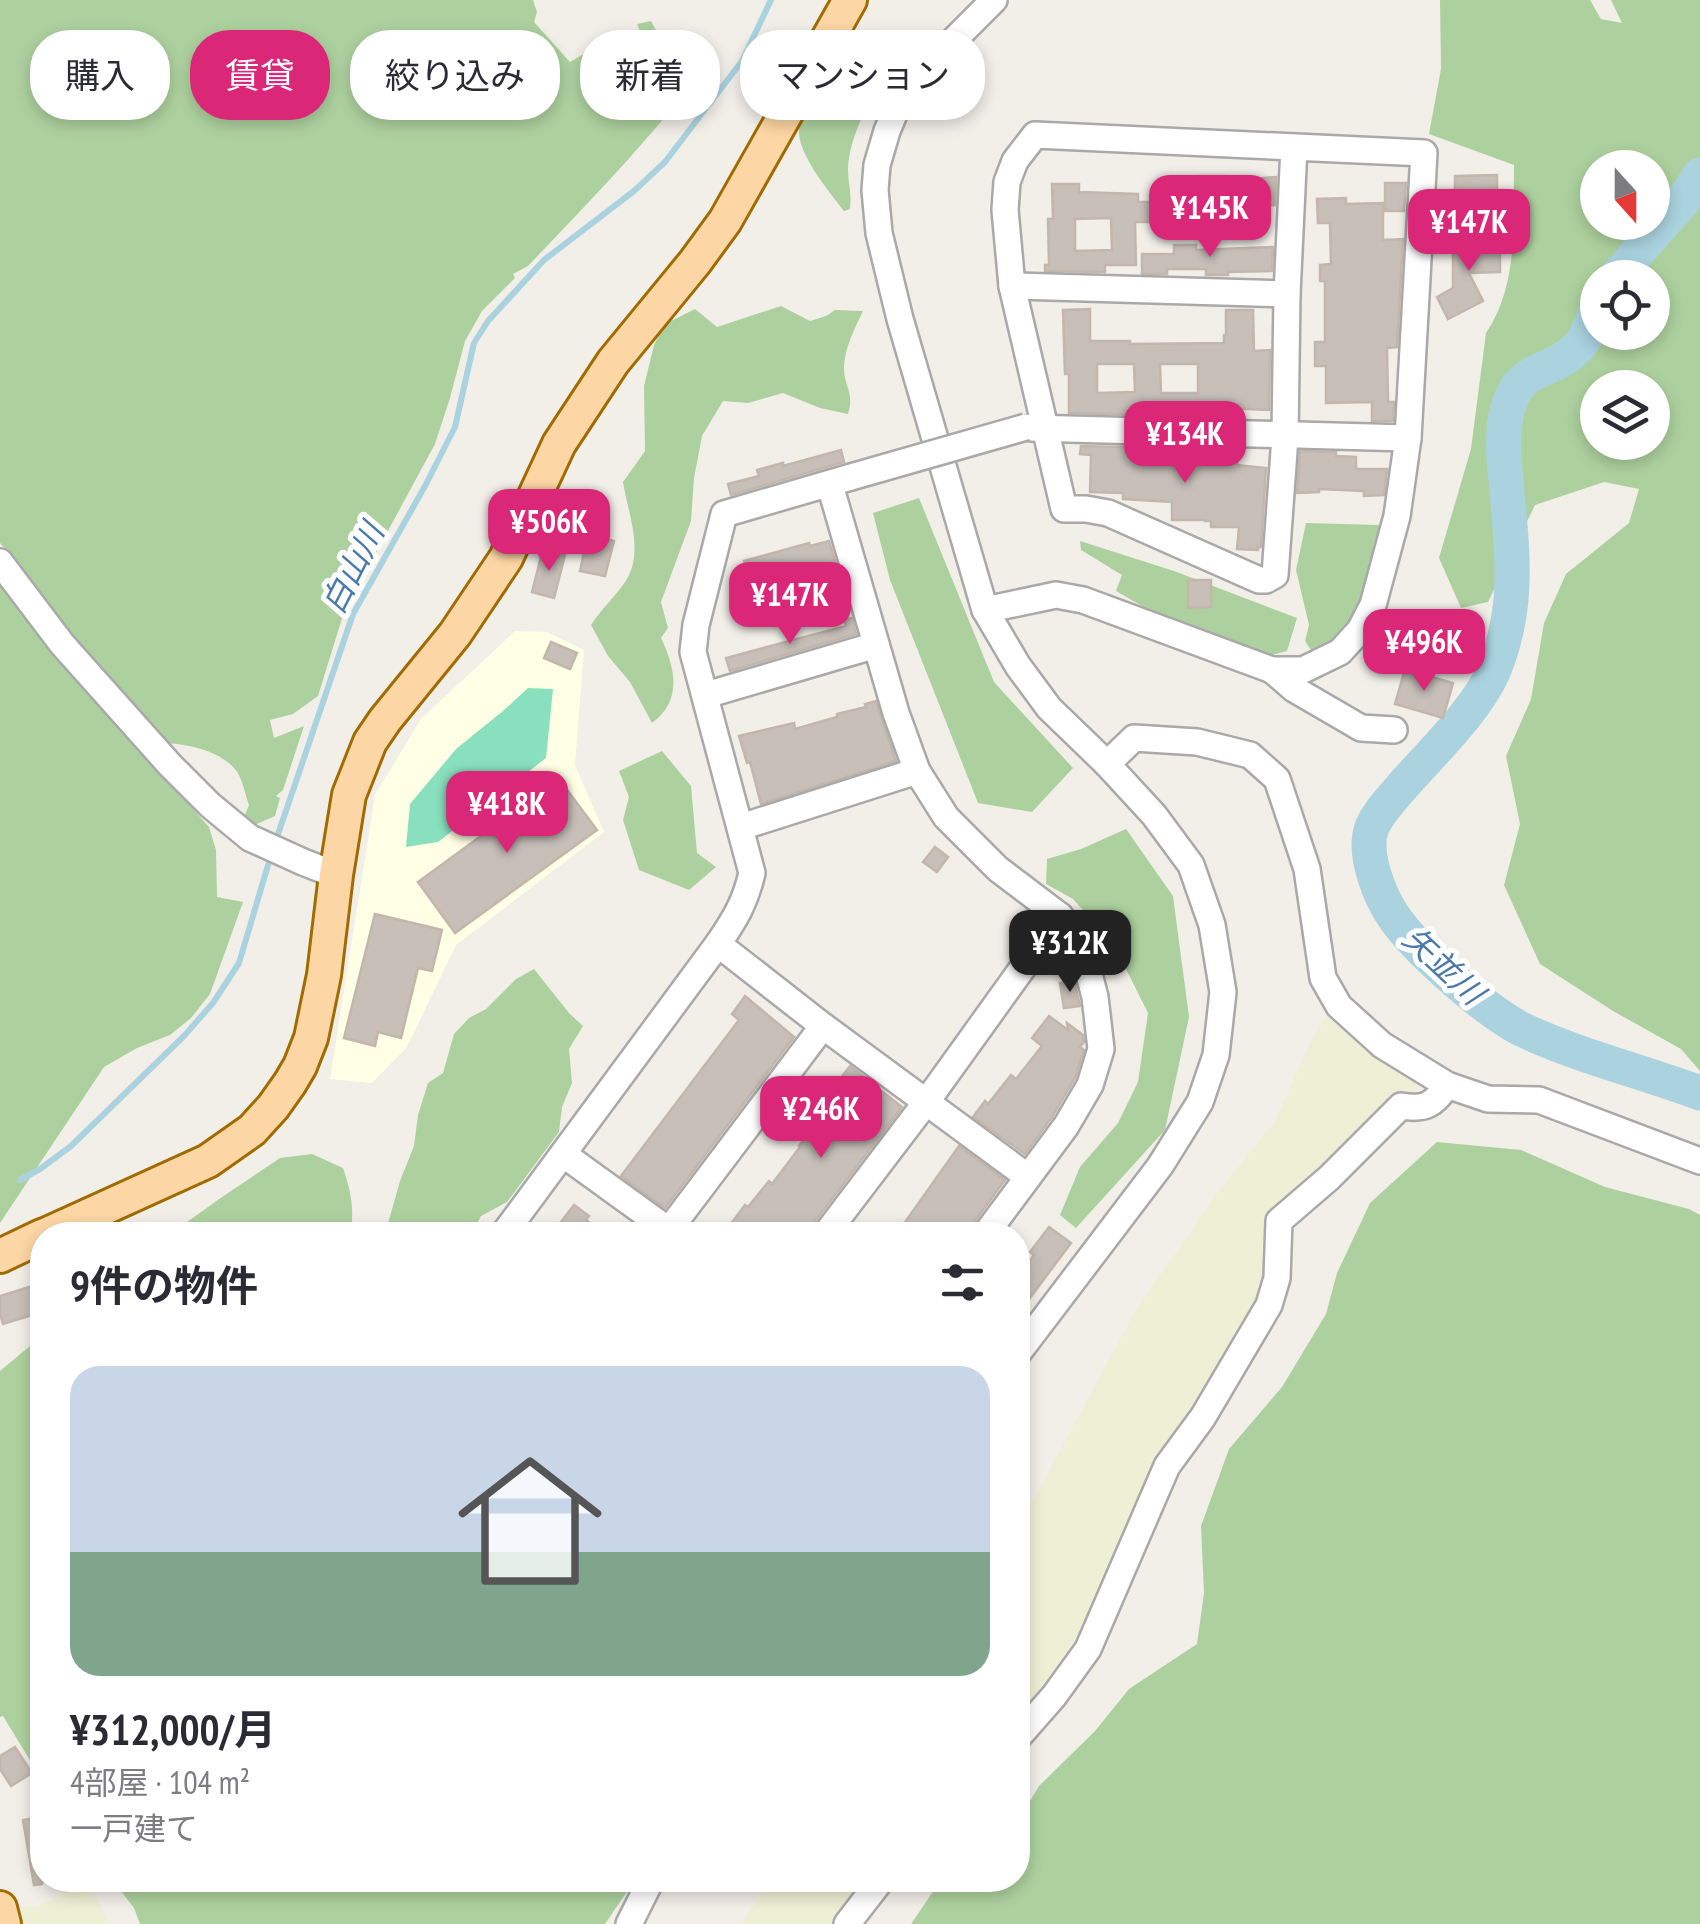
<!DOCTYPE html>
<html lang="ja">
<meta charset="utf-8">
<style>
:root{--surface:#fff;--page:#f7f7f7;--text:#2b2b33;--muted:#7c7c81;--accent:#db2777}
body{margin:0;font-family:"PT Sans Narrow","Noto Sans JP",sans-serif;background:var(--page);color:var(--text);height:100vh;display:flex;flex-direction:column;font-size:38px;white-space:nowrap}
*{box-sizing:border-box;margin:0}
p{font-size:32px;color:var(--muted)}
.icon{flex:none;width:55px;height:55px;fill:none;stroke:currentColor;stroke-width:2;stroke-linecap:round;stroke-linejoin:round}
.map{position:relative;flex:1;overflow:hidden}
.details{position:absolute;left:30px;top:1222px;width:1000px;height:670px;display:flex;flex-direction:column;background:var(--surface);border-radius:40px;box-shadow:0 5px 15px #0003}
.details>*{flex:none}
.guide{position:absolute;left:30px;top:30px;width:1000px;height:90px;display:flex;gap:20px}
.needle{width:65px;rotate:159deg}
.fabs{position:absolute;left:1580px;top:150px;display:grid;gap:20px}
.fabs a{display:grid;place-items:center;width:90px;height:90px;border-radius:50%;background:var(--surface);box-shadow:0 5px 15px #0003;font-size:50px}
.price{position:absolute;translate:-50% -85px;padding:0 22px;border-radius:20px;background:var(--accent);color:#fff;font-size:32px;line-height:65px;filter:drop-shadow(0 2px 5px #0008)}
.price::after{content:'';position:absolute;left:50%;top:60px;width:30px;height:22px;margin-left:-15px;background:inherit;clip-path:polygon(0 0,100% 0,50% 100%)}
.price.active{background:#222;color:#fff}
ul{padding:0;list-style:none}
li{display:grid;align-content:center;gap:20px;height:530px;padding:0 40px}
li span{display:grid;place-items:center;height:310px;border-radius:30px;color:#555}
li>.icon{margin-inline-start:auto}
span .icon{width:180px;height:180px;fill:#fffc;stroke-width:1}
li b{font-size:42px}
h2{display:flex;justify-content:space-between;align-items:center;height:120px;padding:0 40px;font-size:42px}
.pill{padding:0 35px;border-radius:40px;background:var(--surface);box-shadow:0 5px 15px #0003;font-size:35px;line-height:90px}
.pill.active{background:var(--accent);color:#fff}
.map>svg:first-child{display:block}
</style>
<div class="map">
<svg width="1700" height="1924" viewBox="0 0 1700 1924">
<rect width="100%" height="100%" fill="#f2efe9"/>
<path fill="#ffffe5" d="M515,631L547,632L584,650L575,765L604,832L456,945L407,1047L372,1083L330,1079L375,795L421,719Z"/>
<g fill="#eef0d5">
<path d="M1330,1010L1383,1061L1417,1083L1418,1088L1355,1141L1304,1189L1274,1253L1242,1333L1131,1527L1078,1633L1049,1678L1018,1714V1528L1134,1313L1217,1193L1275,1121L1311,1041Z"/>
<path d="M61,1880H85L111,1924H24L21,1909L60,1898Z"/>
<path d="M772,1880H869L834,1924H740Z"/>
</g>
<g fill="#add19e" fill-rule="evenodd">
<path d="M0,0H533L537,12L534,22L570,62L594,48L603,46L616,67L648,50L637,24L651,21L658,34L693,47L700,73C648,142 587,204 528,266L513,274L515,278L482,311L465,341L450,398L435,444L344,612L318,696L293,714L270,720L274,738L304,726L283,790L276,796L280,798L275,816L252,826L244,817L249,805C245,794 242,776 234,768C217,750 190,745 167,743L74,640L0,543Z"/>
<path d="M1440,0H1590L1601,19L1622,23L1611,0H1700V1071L1681,1049L1613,1011L1540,964L1504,885L1520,824L1506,756L1531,699L1544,623L1566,574L1629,523L1639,489L1604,482L1535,505L1488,602L1461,608L1439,558L1471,449L1486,333C1519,284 1513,222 1514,165L1429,134L1441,69ZM1598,168H1652V222H1598ZM1598,278H1652V332H1598ZM1598,388H1652V442H1598Z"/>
<path d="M847,61C862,66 870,70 876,85C865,112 849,140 848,169C848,183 852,194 850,209L844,211C830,193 797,153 799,130C800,119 805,110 810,100C819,83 830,71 847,61Z"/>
<path d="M781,306L810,321L826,316L835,310L863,311C855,328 845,347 844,366C843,386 855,391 848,414L820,408L783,393L748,403L723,401L702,436L694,478L691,521L661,602L668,628L661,638C676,669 682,701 652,723L630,682L608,656L591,625C601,609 615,597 625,582C645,553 628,514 623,482L645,451L644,386L654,345L665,324L695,309L717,327Z"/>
<path d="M919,498L994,682L1073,768L1032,812L978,803L890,580L873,513Z"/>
<path d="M1306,523L1378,525L1395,532L1379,611L1314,655L1305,641L1309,625L1296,570Z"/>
<path d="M1080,541L1174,571L1297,618L1287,651L1264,657L1161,617L1116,591L1122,575L1081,550Z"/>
<path d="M0,584L52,650L209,827L216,850L217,897L243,902L210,994L191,1018L170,1035L137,1048L104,1067L0,1223Z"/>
<path d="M662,751L691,786L697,853L716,867L689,890L639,870L623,820L629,797L619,771Z"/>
<path d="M1126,829L1173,896L1189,1017L1165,1130L1076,1228L1060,1215L1080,1167L1118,1123L1138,1082L1148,1013L1114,945L1073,899L1046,884L1047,859L1081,849Z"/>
<path d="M534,969L569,1013L583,1026L569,1049L572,1083L562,1107L559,1132L507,1202L481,1216L471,1235H389L387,1227L400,1181L414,1146L418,1115L428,1083L443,1073L454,1034L469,1018L486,1009L516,979Z"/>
<path d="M1437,1142L1521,1150L1605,1187L1689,1209L1700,1215V1924H911L932,1893L951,1880H1018V1821L1039,1786L1095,1731L1129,1689L1197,1644L1204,1593L1201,1526L1229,1449L1282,1387L1326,1314L1337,1273L1370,1203Z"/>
<path d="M312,1154L343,1168C351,1191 355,1211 350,1235H169L222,1197L280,1158Z"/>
<path d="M42,1336V1780L3,1716L0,1717V1371Z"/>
<path d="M94,1880H635L605,1924H140L134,1908L118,1887L100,1888Z"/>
</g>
<path fill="#88e0be" d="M528,688L553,689L546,758L438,842L406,847L410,804L456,749L503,711Z"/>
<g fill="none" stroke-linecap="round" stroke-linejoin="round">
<g stroke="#aad3df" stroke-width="6">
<path d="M275,843L353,614L425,486L455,427L474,343L488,321L544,260L634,191L665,162L742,61L771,0"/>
<path d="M20,1180L40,1169L71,1146L183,1037L213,1003L239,963L271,855"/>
</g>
<g stroke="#aad3df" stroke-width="35">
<path d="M1615,278L1683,201L1700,175"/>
<path d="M1598,305C1593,319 1589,335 1579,346C1551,377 1517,361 1506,416C1501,441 1505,468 1507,492C1513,556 1519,611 1493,672C1475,713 1428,756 1399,790C1389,802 1378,813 1372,827C1362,854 1380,898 1396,920C1420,953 1485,1010 1521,1029C1578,1056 1641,1071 1700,1093"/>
</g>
</g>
<g fill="#c7bfb8" stroke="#c4b6ab" stroke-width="2.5" fill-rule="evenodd">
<path d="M1497,175V200H1490L1491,210H1460V200H1455V176Z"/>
<path d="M1200,176H1224V181L1276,177L1275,205L1200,207Z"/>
<path d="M1385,183H1406L1404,211H1385Z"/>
<path d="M1052,184H1079V192L1138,194V202H1167V222H1135L1136,265H1105V272L1045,271V265H1049L1048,219H1053ZM1111,218L1112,250L1075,251V219Z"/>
<path d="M1197,193V215L1169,216V194Z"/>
<path d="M1346,198V204L1383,203V240L1403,239L1397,347L1387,348L1388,402H1394L1393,421H1372V402L1326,403V366H1315V342H1325V281H1320V265L1331,264L1330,223H1318L1317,199Z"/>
<path d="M1461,238H1491V248H1500V272L1469,273L1483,301L1448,319L1437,297L1453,288V240L1457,249H1461Z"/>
<path d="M1174,245H1196V250L1273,247L1272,271L1228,272V275H1206V269H1167V274H1142V254H1174Z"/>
<path d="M1090,309V341H1130V344L1224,343V335H1226V310H1253L1254,351L1270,350L1269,410L1220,408V417L1069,413V374H1065L1063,310ZM1097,364H1134L1135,392L1097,393ZM1160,364H1198V393H1161Z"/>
<path d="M1081,446L1166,448V455L1203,454V460L1237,461V465L1266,468L1261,547H1258V550L1237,549L1239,527H1211V521H1205V520H1172V502L1123,499V493L1090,492L1091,455L1080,454Z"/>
<path d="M841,450L844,462L731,495L728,484L759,476L757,470L783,463V466Z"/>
<path d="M1300,451L1336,452V456L1356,457V469H1387L1384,495L1364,496V491L1319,489V492L1297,493Z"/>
<path d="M588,535L614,541L605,576L580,571Z"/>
<path d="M829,541L836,564L824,567L832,600L759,620L744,561L809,543L810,546Z"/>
<path d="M543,549L565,555L554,598L532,592Z"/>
<path d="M1188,580H1211V607L1188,608Z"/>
<path d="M852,618L856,634L730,671L726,658L846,626L844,620Z"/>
<path d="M551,642L577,653L570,669L544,658Z"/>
<path d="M1405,669L1453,683L1443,718L1395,704Z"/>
<path d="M876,701L896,761L761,804L750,762L747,763L739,736L794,723L795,729L837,717V714L866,707L865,704Z"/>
<path d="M559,779L597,830L455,933L418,882Z"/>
<path d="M935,847L948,857L937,872L923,862Z"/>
<path d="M375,914L442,930L432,971L418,968L401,1038L378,1032L375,1046L344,1038Z"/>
<path d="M1074,981L1080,1006L1064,1008L1060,983Z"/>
<path d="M745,996L794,1037L665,1208L621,1176L739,1020L732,1014Z"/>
<path d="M1049,1016L1068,1030L1067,1023L1083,1035L1084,1042L1080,1047L1084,1050L1075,1078L1052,1117L1025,1154L973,1117L985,1101L988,1104L1011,1075L1016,1079L1042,1046L1032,1038Z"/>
<path d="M850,1066L902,1107L812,1225L809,1235H743L730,1225L745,1205L748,1207L769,1181L772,1184L800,1147L799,1146L841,1092L834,1087Z"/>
<path d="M959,1146L1005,1180L972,1225L969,1235H896Z"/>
<path d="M574,1205L589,1216L586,1220L606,1235H551Z"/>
<path d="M1049,1227L1071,1243L1018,1314V1276L1034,1255L1030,1252Z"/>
<path d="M42,1283V1312L3,1324L0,1314V1296Z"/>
<path d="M15,1747L32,1773L11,1786L0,1769V1756Z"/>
<path d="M42,1817V1884L34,1885L23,1820Z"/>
</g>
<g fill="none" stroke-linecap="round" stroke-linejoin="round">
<g stroke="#a9a9a9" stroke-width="30">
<g id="minor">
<path d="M994,0L939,55L899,102L887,131L877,165L875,190L879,233L900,319L985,610L1018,666L1049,708L1107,764L1154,815L1191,865L1212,925L1223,992L1216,1055L1200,1102L1160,1166L1018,1353"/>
<path d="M1012,286L1287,294"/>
<path d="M1031,428L1408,438"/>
<path d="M830,485L896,713L917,771L946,817L998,869L1060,916L1083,951L1095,997L1101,1049L1090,1085L1066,1126L985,1235"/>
<path d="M0,562L62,644L170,765L210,805L250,838L303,862L336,875"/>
<path d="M985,610L1056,595L1083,600L1272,670H1303L1340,652L1360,630L1373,605L1397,516L1408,438L1424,153L1035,135L1015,161L1007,182L1005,210L1012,286L1064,509H1086L1108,513L1259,580H1266L1275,575L1285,437L1287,294L1294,147"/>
<path d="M1272,670L1294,689L1361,728L1394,730"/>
<path d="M706,695L876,645"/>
<path d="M1107,764L1134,738L1197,742L1250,755L1277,779L1307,869L1323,978L1339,1006L1382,1045L1447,1085L1488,1099L1539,1100L1700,1161"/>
<path d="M741,827L917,771"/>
<path d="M718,944L823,1026L1028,1177"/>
<path d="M563,1154L675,1235"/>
<path d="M669,1230L823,1026"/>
<path d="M503,1235L718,944C735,919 745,903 752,873L693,652L696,625L724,514L851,477"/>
<path d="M825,1235L927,1101L1060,916"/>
<path d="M1018,1737L1054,1696L1088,1649L1167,1466L1203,1417L1269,1305L1277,1278L1279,1221L1329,1178L1401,1106C1425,1110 1434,1105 1447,1085"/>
<path d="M629,1924L651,1880"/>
<path d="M847,1924L881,1880"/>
</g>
</g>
<g stroke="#a06b00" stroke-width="38">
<g id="major">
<path d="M45,1235L208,1161L252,1130L273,1107L290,1083L300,1066L311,1038L324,975L336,875L349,795L370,742L385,720L455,634L506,558L559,444L613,362L695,262L725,221L850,0"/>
<path d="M0,1256L42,1236"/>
<path d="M0,1908L4,1924"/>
</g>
</g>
<use href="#minor" stroke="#fff" stroke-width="25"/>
<use href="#major" stroke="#fcd6a4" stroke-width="32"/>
<g stroke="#a9a9a9" stroke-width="30" stroke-linecap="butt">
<path id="minor-bridge" d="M851,477L1026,427"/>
</g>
<use href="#minor-bridge" stroke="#fff" stroke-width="25"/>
</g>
<g text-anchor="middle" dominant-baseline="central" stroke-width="10" stroke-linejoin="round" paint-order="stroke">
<g font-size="32" font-style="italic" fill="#4a7aab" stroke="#fff">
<text transform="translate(352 568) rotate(-63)">白山川</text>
<text transform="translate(1444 965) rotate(43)">矢並川</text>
</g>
</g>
</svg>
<div class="fabs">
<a><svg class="needle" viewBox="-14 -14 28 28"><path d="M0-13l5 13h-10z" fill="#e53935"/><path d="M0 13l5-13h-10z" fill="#7c7c81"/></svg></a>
<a><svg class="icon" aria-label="locate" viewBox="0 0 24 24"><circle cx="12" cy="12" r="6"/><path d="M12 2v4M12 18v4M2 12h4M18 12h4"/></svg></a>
<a><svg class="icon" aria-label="layers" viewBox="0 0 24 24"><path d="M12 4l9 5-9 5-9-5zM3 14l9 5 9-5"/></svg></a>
</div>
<b class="price" style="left:1210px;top:260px">¥145K</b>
<b class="price" style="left:1469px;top:274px">¥147K</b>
<b class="price" style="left:1185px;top:486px">¥134K</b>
<b class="price" style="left:549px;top:574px">¥506K</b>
<b class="price" style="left:790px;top:647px">¥147K</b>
<b class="price" style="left:1424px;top:694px">¥496K</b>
<b class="price" style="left:507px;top:856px">¥418K</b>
<b class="price active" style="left:1070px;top:995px">¥312K</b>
<b class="price" style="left:821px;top:1161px">¥246K</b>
<div class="guide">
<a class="pill">購入</a>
<a class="pill active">賃貸</a>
<a class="pill">絞り込み</a>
<a class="pill">新着</a>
<a class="pill">マンション</a>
</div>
<section class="details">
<h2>9件の物件<svg class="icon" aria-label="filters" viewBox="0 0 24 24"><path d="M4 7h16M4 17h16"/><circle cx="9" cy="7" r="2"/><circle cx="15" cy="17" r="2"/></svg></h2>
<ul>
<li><span style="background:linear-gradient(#c9d6e8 60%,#7fa58c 0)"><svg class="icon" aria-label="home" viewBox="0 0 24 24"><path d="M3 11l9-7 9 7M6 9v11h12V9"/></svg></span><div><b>¥312,000/月</b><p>4部屋 · 104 m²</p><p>一戸建て</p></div></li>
</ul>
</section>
</div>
